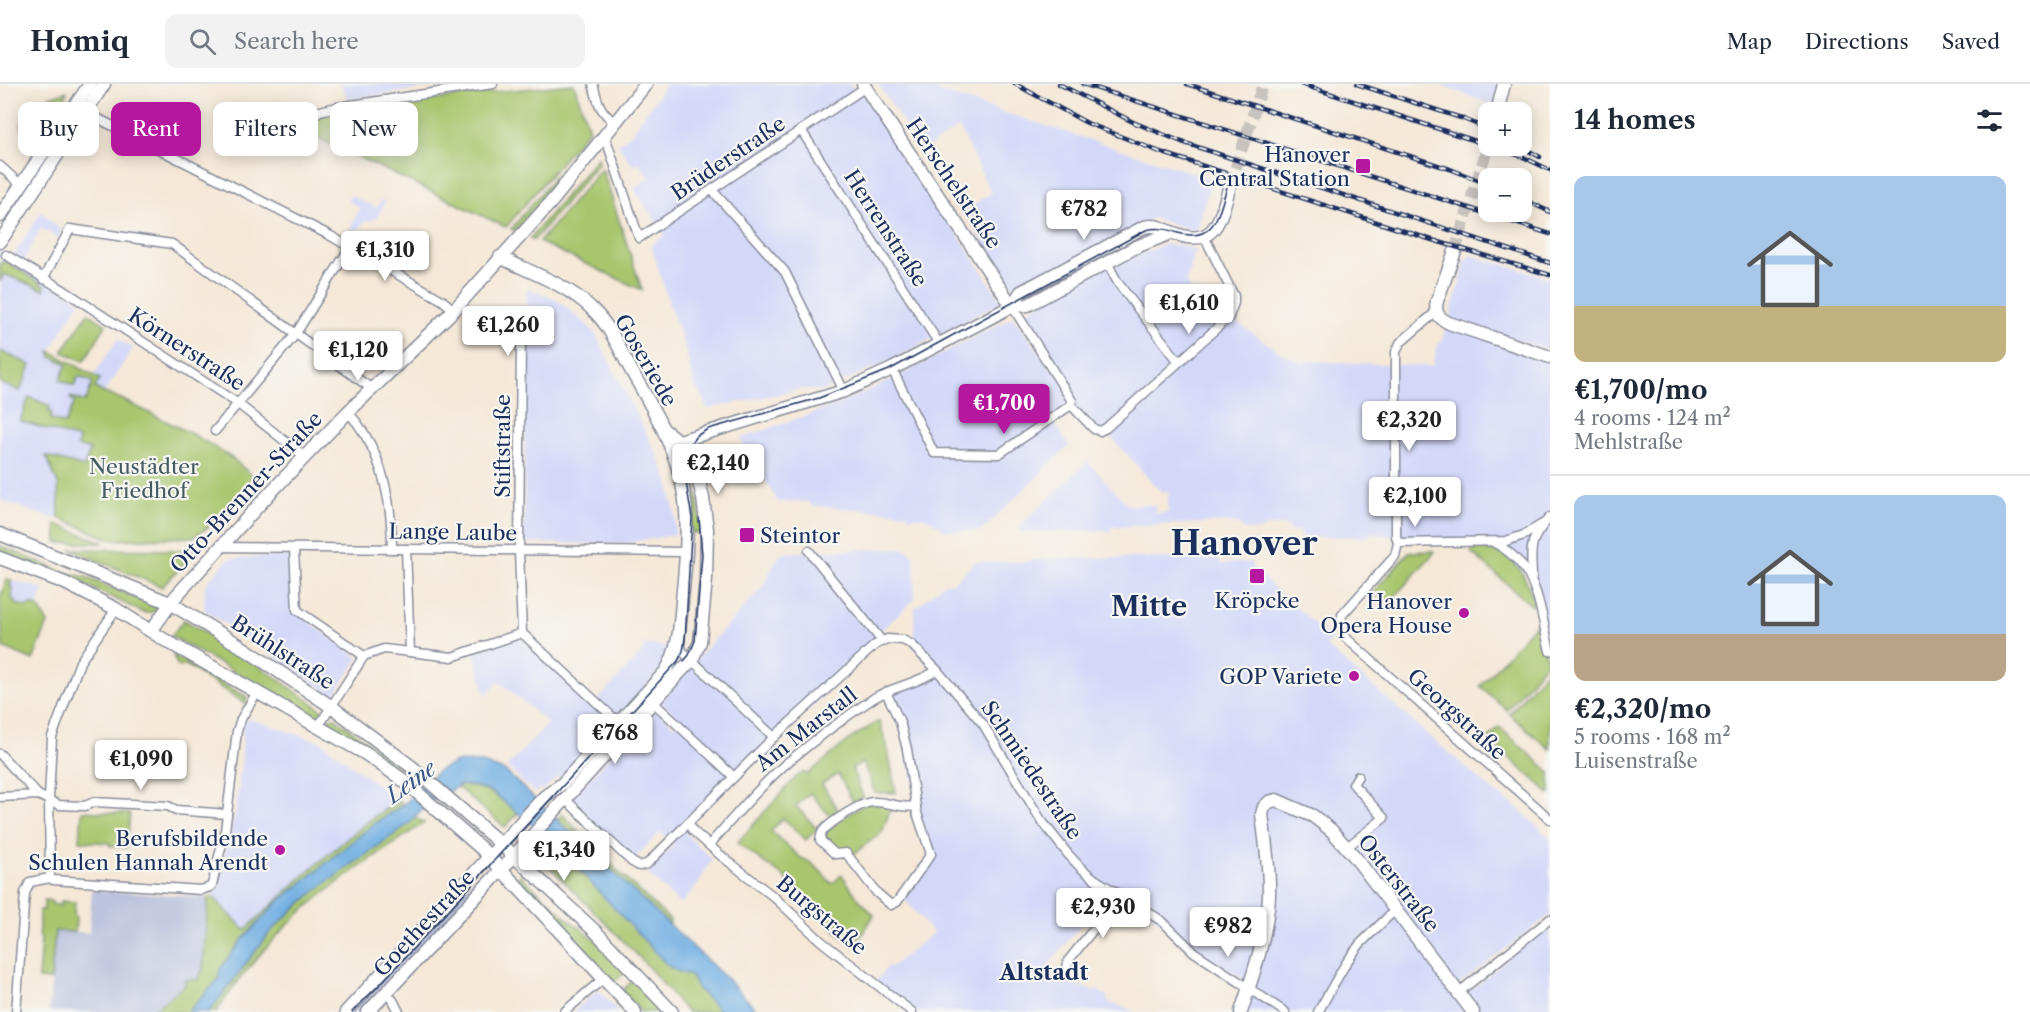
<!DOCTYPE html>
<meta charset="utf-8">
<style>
:root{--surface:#fff;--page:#f2f2f3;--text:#1f2937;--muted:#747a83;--line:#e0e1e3;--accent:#b5179e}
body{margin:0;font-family:"Libre Caslon Text",serif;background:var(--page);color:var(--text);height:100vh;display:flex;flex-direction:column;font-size:22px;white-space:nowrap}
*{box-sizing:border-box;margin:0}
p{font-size:20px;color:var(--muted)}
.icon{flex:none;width:33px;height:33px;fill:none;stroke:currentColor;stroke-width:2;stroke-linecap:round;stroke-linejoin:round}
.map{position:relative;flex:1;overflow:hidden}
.details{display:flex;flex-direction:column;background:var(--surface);width:480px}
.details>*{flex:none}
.hud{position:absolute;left:18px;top:18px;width:570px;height:54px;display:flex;gap:12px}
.buttons{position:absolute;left:1478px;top:18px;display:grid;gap:12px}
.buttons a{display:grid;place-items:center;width:54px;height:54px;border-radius:12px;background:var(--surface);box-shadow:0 3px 15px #0003;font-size:30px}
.price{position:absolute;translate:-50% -51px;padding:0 14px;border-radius:6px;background:#fff;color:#222;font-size:20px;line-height:39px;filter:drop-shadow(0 2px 3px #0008)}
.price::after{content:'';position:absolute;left:50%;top:36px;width:18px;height:14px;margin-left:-9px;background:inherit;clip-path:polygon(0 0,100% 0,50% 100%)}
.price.active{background:var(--accent);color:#fff}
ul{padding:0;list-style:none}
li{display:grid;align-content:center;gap:12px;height:318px;padding:0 24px}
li+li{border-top:2px solid var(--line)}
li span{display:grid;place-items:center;height:186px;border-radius:12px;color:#555}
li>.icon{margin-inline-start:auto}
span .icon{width:108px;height:108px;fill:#fffc;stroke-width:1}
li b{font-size:26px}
h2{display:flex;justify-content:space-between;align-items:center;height:72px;padding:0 24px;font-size:26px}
.pill{padding:0 21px;border-radius:12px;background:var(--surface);box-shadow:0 3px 15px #0003;font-size:21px;line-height:54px}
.pill.active{background:var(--accent);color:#fff}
header{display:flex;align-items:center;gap:36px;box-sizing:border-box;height:84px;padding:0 30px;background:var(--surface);border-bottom:2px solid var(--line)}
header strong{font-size:28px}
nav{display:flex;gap:33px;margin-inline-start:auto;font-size:21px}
.search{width:420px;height:54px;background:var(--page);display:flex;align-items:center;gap:15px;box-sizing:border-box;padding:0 21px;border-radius:12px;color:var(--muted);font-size:22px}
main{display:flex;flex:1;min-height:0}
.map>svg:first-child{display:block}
</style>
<header>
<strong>Homiq</strong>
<div class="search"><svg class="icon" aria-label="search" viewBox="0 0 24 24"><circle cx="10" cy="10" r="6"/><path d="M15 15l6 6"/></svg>Search here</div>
<nav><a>Map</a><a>Directions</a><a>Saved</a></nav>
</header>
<main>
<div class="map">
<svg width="1550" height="928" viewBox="0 0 1550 928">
<rect width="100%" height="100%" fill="#f6f6f2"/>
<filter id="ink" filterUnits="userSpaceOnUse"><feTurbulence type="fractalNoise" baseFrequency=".0167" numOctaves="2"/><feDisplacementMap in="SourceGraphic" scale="12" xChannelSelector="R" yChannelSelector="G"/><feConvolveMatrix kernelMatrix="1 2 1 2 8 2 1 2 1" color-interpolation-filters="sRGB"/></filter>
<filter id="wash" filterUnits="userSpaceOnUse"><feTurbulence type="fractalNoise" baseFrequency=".008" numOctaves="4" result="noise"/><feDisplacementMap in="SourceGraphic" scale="24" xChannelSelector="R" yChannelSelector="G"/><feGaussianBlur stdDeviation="1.35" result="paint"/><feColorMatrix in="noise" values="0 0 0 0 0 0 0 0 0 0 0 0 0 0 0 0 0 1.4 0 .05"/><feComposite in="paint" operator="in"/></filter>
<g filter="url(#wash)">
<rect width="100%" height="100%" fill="#f5e8d7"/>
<g fill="#d3d8f9">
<path d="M341,0H442L443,2L348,15Z"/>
<path d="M666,0H849L866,14L980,184L1000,215L999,219L889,277L822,307L801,305L707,325L704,314H702L701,309H699L697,304H695L685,264L671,226L652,164L653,159L665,151L634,105L649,94L639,78L633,82L618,60L630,51Z"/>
<path d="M878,0H929L937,7L1212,95L1196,147L1153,134L1021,205L1014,204L963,128L991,109L959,43L922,67Z"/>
<path d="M1438,0H1500L1495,22Z"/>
<path d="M350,111L377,124L381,116L385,118L377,134L364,138L357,147L350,144L360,124L348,117Z"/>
<path d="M41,128L62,147L58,154L41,144L22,180L12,174Z"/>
<path d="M1165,160L1176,162L1177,160L1196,166L1186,197L1189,205L1281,269L1305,280L1306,277L1433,282L1438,260H1440L1447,242L1550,274V567L1532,495L1493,458H1435L1370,449L1369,453H1300V447H1289V442H1268L1259,447L1249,446L1243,445L1239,441L1226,438L1111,443V447L1022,448L1019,445L1021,440L1088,378L1128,421H1155V429L1168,428V406L1162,409L1112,354L1100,347L1071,322L1052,334L1069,362L981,447H945L940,442L925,433H907V429L811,422L809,418L794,417L778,418L754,378L750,379L741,355L742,354L841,319L895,294L1013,233L1055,290L1025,228L1107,178L1110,183Z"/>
<path d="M1,167L80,217L50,267L94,291L118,255L133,264L104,309L121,315L87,372L84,383L46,373L58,400L59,434H51L0,416Z"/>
<path d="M1469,171L1550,194V266L1450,237L1452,228L1451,227L1465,182L1462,175L1467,177Z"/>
<path d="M527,204L556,215L593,246L657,370L668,397L675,430V451L617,460L524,459Z"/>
<path d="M899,464L908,466L914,472L915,515L881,546L879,545L881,556L875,561L689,740L686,750L712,775L699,799L681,821L647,789L674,760L660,748L632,777L569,717L655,624L674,642L680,636L661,618L701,570L761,505L778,473L783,469Z"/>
<path d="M291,471L294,527L359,574L333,612L204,526L205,501L228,475Z"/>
<path d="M1067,474H1219L1220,480L1252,478V484L1332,555L1326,562L1493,707L1518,724L1550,754V831L1451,907L1466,928H1246L1252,899L1194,868L1170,844L1111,805L1048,881L1050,888L1057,895L1094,907L1098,905L1100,909L1108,912L1106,917L1136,928H912L875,898L889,881L891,883L933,849L901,811L931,770L923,748L907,665L886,608L899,607L938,592L912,561L914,551L915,522H918L944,499L954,498L975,478H1030V476Z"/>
<path d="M7,495L43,505L38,523L48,539L33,576L3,563L0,513Z"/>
<path d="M519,553L614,639L561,695L557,693L543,707L539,705L535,709L507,683L548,639L499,597L486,611L474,568Z"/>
<path d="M643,560L672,564L669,575L617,636L597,617L643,567Z"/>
<path d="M250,635L321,658L399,717L376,731L313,783L245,846L213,813L236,727L242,671L243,640Z"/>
<path d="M1550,838V928H1481L1467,910Z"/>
<path d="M598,906L619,928H573Z"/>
</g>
<g fill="#bcc3de">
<path d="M480,789L486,795L364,928H349Z"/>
<path d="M92,806L208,813L203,886L197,896L185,901L151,928H49L55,846L89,849Z"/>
</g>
<g fill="#a9c66d" stroke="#627a66" stroke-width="1.5">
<path d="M574,0L589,45L506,143L284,38L403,18L407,20L473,10Z"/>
<path d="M67,7C63,30 46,46 25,54L21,40C35,35 44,26 49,13Z"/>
<path d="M590,51L592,56L515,147L511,145Z"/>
<path d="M598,73L599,78L534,156L530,154Z"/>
<path d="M602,84L642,206L539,158Z"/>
<path d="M2,178H8L45,202L44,206L4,190L0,197V181Z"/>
<path d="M88,229L106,241L84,277L62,268Z"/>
<path d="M0,267L31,281L20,307L0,299Z"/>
<path d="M50,267L100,295L95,304L104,309L121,315L196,352L232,374L257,396L247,409L224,432L194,453L112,456L59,434L58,400L46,372L84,383L90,366L77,362L79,355L20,337L29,313L50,322L48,327L52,329L50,334L65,340L75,317L70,315L71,313L85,318L93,298L79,292L74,302L60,296L67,280L51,273Z"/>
<path d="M693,387L703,449H690L681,390Z"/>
<path d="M56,440L104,459H60L57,458Z"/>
<path d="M0,462L66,489L86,493L157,523V527L147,529L142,528L80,498L70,496L0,468Z"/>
<path d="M70,465L197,466L162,503Z"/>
<path d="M1473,465C1512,464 1525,486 1534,520L1532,522L1471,468Z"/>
<path d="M1433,467L1434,469L1387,521L1373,508L1409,468Z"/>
<path d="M7,495L12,496L10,502L13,503L12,515L16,517V520L28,523L30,520L38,523L48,539L33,576L3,563L0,513Z"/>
<path d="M184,536L236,566L321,625L324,629L320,633L316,634L171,552Z"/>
<path d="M1538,537L1547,578L1507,626L1480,602Z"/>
<path d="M173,571L247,613L246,620L186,581L180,583L177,581Z"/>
<path d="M1550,588V665L1509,630L1544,589Z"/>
<path d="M329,634H335L396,679L420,700L418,703L330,643L326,639Z"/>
<path d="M879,637L887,661L896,709H875L863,679L852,684L863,713L853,718L838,690L822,700L839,728L831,733L810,709L796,722L817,745L806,756L783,734L771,747L801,774C814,778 823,790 832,800L842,791L857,813L874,831L855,862L843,854L784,793L737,759L795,694L804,688L807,691L850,655Z"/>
<path d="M1499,643L1550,688V710L1488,655Z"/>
<path d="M460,701C487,703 498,712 518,729L505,743L456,702Z"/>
<path d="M399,717L403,721L375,739L276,820L242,856L220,885L219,895L188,928H151L185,901V896H197L203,886L208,813H213L245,846L313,783L376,731Z"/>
<path d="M866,719L892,721L882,748L850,773L835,770L820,756L822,748Z"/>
<path d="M82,727L130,730L127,764L110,762L109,759L80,757Z"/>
<path d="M562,730L575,743L573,746L575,748L578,745L577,749L670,836V841L652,864C669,879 667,883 690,891L699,906L721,928H687L645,879L535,768L539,763L537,758Z"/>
<path d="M414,733L424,739C388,764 351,787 318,814C280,844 243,888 216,928H209L270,848L293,826L319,804L410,739Z"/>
<path d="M520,791L568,835L596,856L626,887L613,899L518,794Z"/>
<path d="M44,816L51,817L52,820L61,822V817L75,818L74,830L76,833L75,848L55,847L51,896L38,895L41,856L39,850V826H44Z"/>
<path d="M634,895L663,928H641L622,907Z"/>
</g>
<path fill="#6faee2" stroke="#456ea0" stroke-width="1.5" d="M456,678L483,679L506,688L726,894L759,928H721L699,906L690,891L679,888L668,882L553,758L492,708L475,702L460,701L436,714L414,733L410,739L319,804L293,826L270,848L209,928H188L219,895L220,885L242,856L276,820L375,739L403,721L438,687Z"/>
</g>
<g filter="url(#ink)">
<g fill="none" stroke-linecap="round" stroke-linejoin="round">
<g stroke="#c9c3bf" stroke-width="12" stroke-dasharray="12 6" stroke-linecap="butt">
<path d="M1230,101L1263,0"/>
<path d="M1455,167L1488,62"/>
</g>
<g stroke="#888c9a" stroke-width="11">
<g id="street">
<path d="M593,0C598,19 599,26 615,39"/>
<path d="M85,28L329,151L442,216L454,226"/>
<path d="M315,30L320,27L337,23L493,0"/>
<path d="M801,46L940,261"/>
<path d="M605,52L639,154L866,3"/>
<path d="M0,82L20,100"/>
<path d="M712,106L785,188L844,307"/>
<path d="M6,171L65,207L237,319L305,373"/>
<path d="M1107,178L1118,199L1179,278"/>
<path d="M43,195L70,145L172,160L372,305"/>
<path d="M1012,222L1072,317L1071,321L1094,345L1100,347L1106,344L1229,233L1234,219V212L1204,152"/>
<path d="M1436,228L1400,259L1396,268V452L1398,459L1395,472L1342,531L1341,538L1346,554L1550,735"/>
<path d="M521,257L519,466L522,549"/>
<path d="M892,285L934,369L999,370L1071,321"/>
<path d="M348,328C382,365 392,417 392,465"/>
<path d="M215,347L295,251L350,163"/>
<path d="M1493,458C1540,483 1538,521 1550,567"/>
<path d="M1398,459L1506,457L1524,451L1546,438"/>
<path d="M220,463L686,468"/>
<path d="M294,464L297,526L364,572"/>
<path d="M406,465L410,568"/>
<path d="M809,467L881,556"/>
<path d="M1532,493C1531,463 1528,457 1550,433"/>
<path d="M522,549L619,639"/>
<path d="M679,558L683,568L774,653"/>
<path d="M886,608L900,638L907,665L917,729L931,770L897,818L891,821L877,809L846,769L835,770L820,756C821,753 821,749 823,747C830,738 862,718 873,718C887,717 901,725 915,722"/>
<path d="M653,618L734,693"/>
<path d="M318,643L364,572L384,565L452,573L522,549"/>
<path d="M0,670L38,711"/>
<path d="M0,713L38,711L59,721L85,722L94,718L168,722L176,726L227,730"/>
<path d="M565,715L632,778L639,782L647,780L774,653L875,561L887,555L903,556L912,561L937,586L983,640L1041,736L1067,769L1081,784L1096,796L1162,837L1194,868L1285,928"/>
<path d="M689,740L693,747L719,770L774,813L821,857L912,928"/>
<path d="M709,761C735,732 760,702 789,677C816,655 845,633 874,614C894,602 918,600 937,586"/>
<path d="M1347,763L1384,734L1353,700L1358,692"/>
<path d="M50,794L49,715L52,653L80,578L116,525"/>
<path d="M1066,891L1068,877L1121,811"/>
<path d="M385,908L393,916L399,928"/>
<path d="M1458,909L1550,835"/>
<path d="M16,928L25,809L30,798L50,794L53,796L201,806L210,803L212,801L225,747L237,647L241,635L257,608"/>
<path d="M564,928L604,894"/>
<path d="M1318,928L1346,879L1360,860L1395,826"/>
</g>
</g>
<g stroke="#888c9a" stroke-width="15">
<g id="secondary">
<path d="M863,0L1012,222"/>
<path d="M1498,24L1504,0"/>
<path d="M0,132L90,0"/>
<path d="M0,158L104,0"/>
<path d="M1455,167L1437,217C1434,229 1439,234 1449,239L1550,273"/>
<path d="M1012,222L1021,208L1144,143C1156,140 1160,144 1171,148C1216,167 1220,135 1230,101"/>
<path d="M673,359L844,307L892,285L1012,222L1028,221L1136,163L1171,149"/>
<path d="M0,450L170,519L239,561L332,623L412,683L501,760L595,847L672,928"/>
<path d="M0,474L65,499L116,525L163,555L366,670L403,696L483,766L635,928"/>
<path d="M151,547L176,512L270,409L348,328L454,226L553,116L646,0"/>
<path d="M346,928L513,747L544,713L562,700L666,587C679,565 680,542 682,517C685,484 689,450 685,416C679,369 654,326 631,286C619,264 610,242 592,225C567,200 531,189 500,173"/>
<path d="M368,928L502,785L682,586L692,576L700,558L706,495L707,445L703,414L694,377L678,357L664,346"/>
<path d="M1241,928C1253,891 1267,851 1269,812C1270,785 1265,757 1262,730L1264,723L1269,718L1276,716L1313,732L1331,746L1355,773L1473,928"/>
</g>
</g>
<use href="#street" stroke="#fff" stroke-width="8"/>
<use href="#secondary" stroke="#fff" stroke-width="12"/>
<g stroke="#1b2f5e" stroke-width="1.5">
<path d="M684,577L689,571L695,557L702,471L699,434"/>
<path d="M352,928L381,899L678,577L683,567L685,557L692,434L683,380L686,366L696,352L708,345L819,314L889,286L1146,146C1158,143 1167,145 1178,149C1216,160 1219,127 1228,100"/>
</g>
<g stroke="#1b2f5e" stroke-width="4.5">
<g id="rail">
<path d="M1015,0L1087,39L1160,68L1429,155L1550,191"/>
<path d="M1059,0L1133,38L1182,58L1550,179"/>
<path d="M1083,0L1550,150"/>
<path d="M1187,0L1450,85L1488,100"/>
<path d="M1301,0L1488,61"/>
<path d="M1357,0L1461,34L1488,45"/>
<path d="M1490,62L1521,72L1550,86"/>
<path d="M1520,62L1540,73"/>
<path d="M1521,114L1550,128"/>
</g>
</g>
<use href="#rail" stroke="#f6f6f2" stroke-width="2" stroke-dasharray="7" stroke-linecap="butt"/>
</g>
</g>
<g fill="#b5179e" stroke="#f6f6f2" stroke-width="2">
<rect x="1355" y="74" width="16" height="16" rx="3"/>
<rect x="739" y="443" width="16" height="16" rx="3"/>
<rect x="1249" y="484" width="16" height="16" rx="3"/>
<circle cx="1464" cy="529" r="6"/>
<circle cx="1354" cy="592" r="6"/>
<circle cx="280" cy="766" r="6"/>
</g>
<g text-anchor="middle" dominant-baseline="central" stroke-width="4.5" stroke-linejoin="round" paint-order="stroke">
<g font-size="21" fill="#1b2f5e" stroke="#f6f6f2" text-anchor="end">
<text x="1350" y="70">Hanover<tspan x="1350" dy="24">Central Station</tspan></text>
<text x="760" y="451" text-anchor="start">Steintor</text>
<text x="1257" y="516" text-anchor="middle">Kröpcke</text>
<text x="1452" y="517">Hanover<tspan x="1452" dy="24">Opera House</tspan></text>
<text x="1342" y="592">GOP Variete</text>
<text x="268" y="754">Berufsbildende<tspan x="268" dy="24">Schulen Hannah Arendt</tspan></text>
</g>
<g font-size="21" fill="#1b2f5e" stroke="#f6f6f2">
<text transform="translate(728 74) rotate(-34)">Brüderstraße</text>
<text transform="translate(954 99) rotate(56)">Herschelstraße</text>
<text transform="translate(886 144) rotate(57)">Herrenstraße</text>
<text transform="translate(187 265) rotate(33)">Körnerstraße</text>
<text transform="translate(646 276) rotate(60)">Goseriede</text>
<text transform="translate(502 362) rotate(-90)">Stiftstraße</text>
<text transform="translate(246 408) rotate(-47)">Otto-Brenner-Straße</text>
<text transform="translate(453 448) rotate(1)">Lange Laube</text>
<text transform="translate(283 568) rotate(33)">Brühlstraße</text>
<text transform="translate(1457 630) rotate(42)">Georgstraße</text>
<text transform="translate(806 645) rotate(-38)">Am Marstall</text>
<text transform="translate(1032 686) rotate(56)">Schmiedestraße</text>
<text transform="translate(1399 799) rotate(52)">Osterstraße</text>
<text transform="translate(822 831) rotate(40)">Burgstraße</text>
<text transform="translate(424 839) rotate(-47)">Goethestraße</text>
</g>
<g font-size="21" fill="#465c62" stroke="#f6f6f2">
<text x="144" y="382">Neustädter<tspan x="144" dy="24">Friedhof</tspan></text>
</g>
<g font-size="22" font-style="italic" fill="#345586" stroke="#f6f6f2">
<text transform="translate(411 698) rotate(-36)">Leine</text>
</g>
<g font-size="22" font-weight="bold" fill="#1b2f5e" stroke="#f6f6f2">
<text x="1044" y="888">Altstadt</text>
</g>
<g font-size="27" font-weight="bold" fill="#1b2f5e" stroke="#f6f6f2">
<text x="1149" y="522">Mitte</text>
</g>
<g font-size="33" font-weight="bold" fill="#1b2f5e" stroke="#f6f6f2">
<text x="1244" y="459">Hanover</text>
</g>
</g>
</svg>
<div class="buttons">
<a>+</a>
<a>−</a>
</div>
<b class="price" style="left:1084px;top:157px">€782</b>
<b class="price" style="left:385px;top:198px">€1,310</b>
<b class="price" style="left:1189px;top:251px">€1,610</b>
<b class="price" style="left:508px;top:273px">€1,260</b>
<b class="price" style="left:358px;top:298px">€1,120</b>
<b class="price active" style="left:1004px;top:351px">€1,700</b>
<b class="price" style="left:1409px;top:368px">€2,320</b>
<b class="price" style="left:718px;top:411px">€2,140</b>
<b class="price" style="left:1415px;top:444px">€2,100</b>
<b class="price" style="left:615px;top:681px">€768</b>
<b class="price" style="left:141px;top:707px">€1,090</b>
<b class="price" style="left:564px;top:798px">€1,340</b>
<b class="price" style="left:1103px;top:855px">€2,930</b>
<b class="price" style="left:1228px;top:874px">€982</b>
<div class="hud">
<a class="pill">Buy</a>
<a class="pill active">Rent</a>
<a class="pill">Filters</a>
<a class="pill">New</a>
</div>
</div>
<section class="details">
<h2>14 homes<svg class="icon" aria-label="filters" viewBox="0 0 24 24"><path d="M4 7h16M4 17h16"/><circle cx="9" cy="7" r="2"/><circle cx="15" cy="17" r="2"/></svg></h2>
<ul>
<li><span style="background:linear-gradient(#a9c7e8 70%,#c2b280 0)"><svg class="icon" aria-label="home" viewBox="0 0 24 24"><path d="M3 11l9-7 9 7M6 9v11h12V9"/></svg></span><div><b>€1,700/mo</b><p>4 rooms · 124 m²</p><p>Mehlstraße</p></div></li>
<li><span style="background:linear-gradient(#a9c7e8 75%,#b9a48a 0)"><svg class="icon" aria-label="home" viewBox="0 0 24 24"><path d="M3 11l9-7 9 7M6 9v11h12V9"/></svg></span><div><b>€2,320/mo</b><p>5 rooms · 168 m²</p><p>Luisenstraße</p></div></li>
</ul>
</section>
</main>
